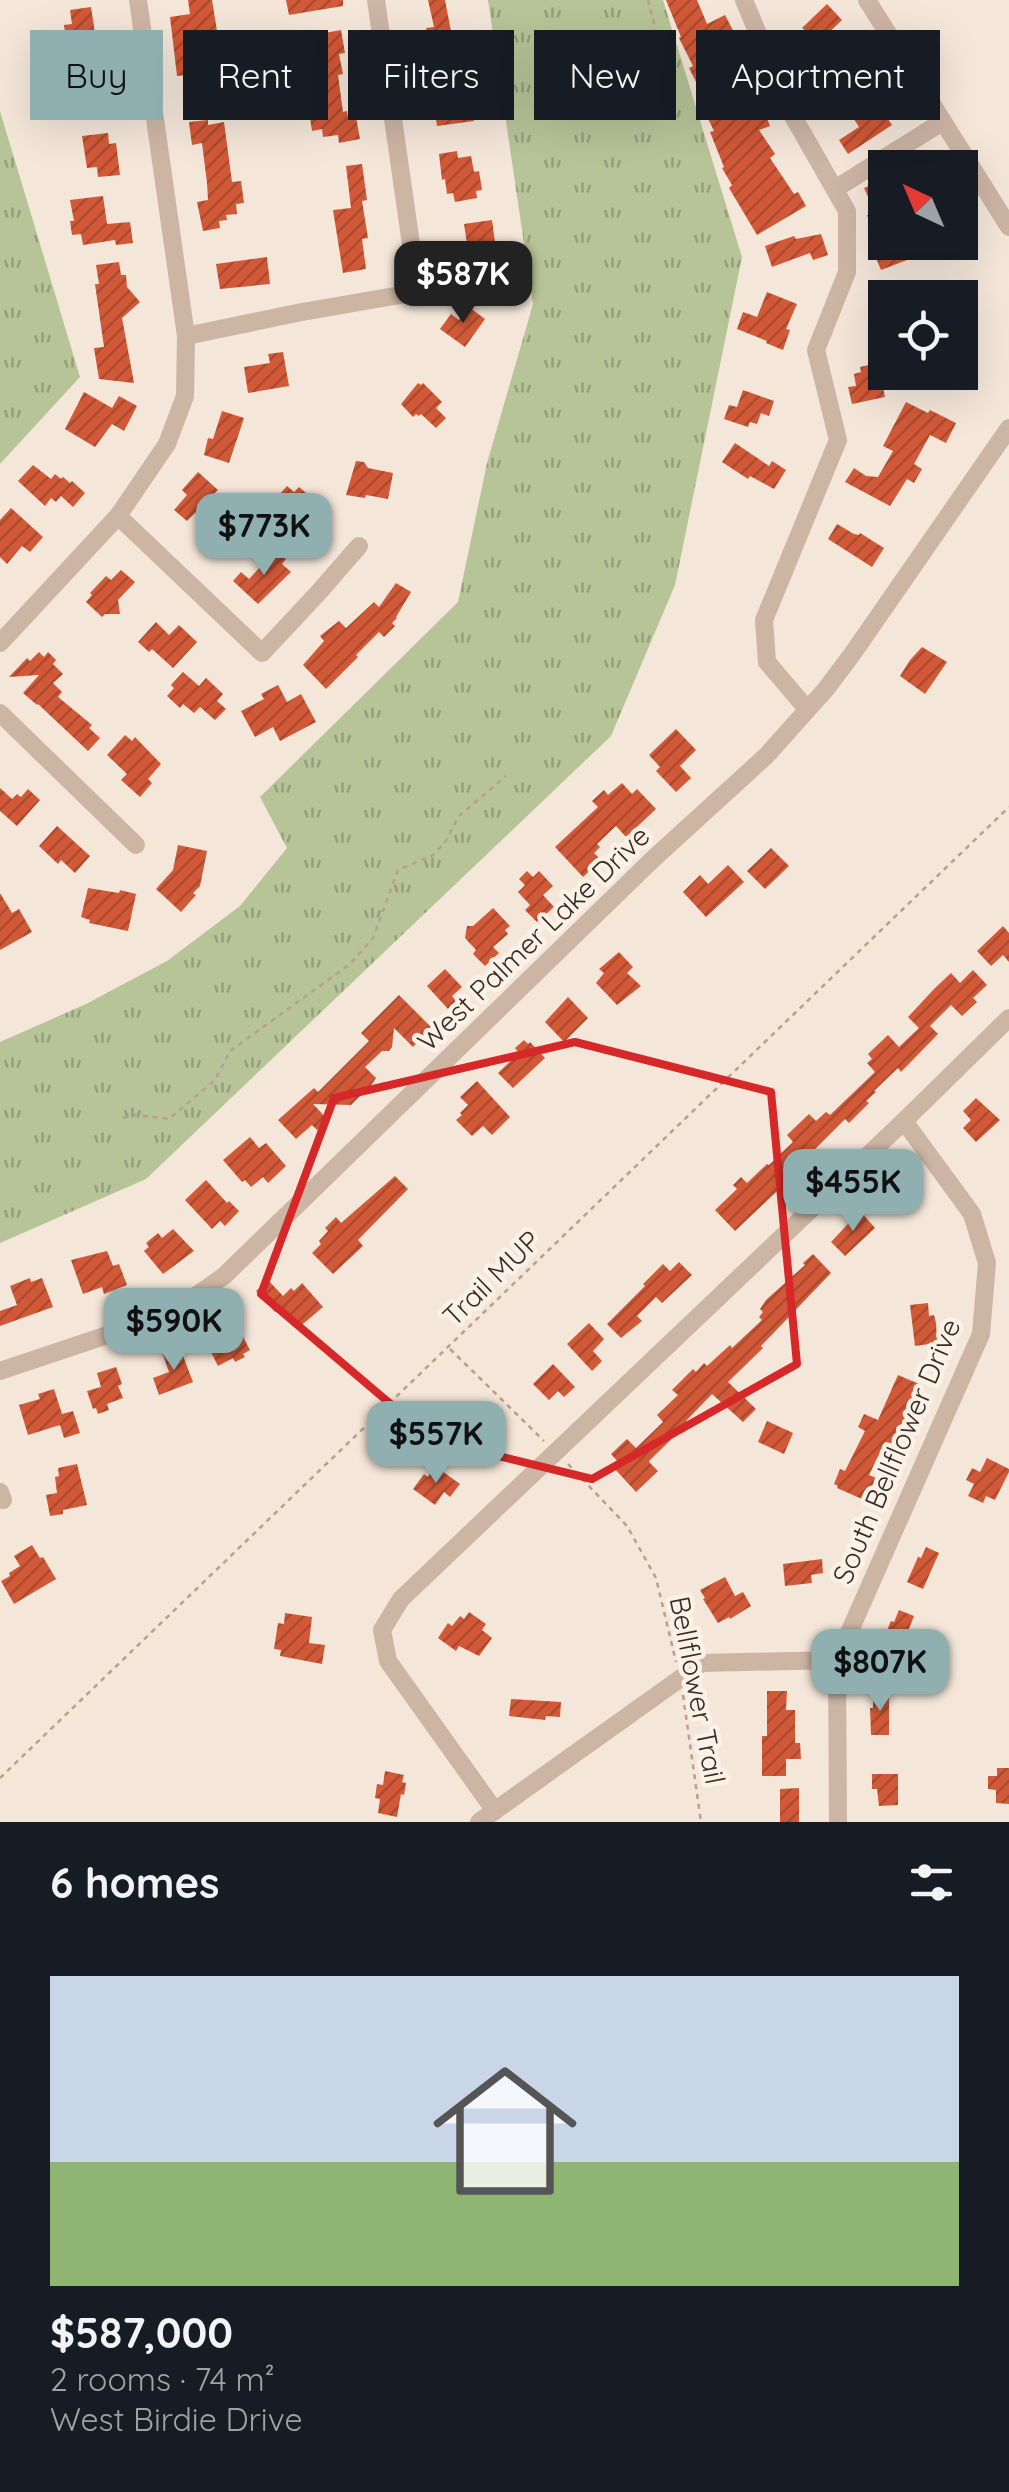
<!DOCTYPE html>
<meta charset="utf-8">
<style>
:root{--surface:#171b24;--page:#242831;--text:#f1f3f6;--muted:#9ea1a6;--accent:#8fafb1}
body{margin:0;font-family:Quicksand,sans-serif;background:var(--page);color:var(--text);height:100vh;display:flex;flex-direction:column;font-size:38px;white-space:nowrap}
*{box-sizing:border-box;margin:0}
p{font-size:32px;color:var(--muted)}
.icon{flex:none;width:55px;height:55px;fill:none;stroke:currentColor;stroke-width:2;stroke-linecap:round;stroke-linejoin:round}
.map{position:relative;height:1822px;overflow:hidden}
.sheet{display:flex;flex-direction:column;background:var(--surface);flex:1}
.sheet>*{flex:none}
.banner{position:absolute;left:30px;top:30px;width:950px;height:90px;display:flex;gap:20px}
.needle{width:65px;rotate:316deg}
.controls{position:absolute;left:868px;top:150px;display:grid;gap:20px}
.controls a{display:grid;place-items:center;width:110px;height:110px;border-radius:0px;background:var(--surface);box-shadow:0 10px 40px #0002;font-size:50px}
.price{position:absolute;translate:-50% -85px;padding:0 22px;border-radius:20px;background:var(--accent);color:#111;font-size:32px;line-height:65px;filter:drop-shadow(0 2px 5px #0008)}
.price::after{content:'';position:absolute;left:50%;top:60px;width:30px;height:22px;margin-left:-15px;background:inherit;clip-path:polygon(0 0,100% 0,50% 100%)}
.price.current{background:#222;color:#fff}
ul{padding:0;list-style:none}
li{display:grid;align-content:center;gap:20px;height:530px;padding:0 50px}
li span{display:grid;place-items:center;height:310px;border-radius:0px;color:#555}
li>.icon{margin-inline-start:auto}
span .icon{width:180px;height:180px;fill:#fffc;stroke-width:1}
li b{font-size:42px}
h2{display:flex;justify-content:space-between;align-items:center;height:120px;padding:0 50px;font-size:42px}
.chip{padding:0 35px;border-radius:0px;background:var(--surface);box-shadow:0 10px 40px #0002;font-size:35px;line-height:90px}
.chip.current{background:var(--accent);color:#111}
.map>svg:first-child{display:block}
</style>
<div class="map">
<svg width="1009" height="1822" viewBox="0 0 1009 1822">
<defs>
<pattern id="grass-tufts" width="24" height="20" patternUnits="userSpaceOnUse" patternTransform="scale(2.5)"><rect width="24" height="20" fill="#b7c497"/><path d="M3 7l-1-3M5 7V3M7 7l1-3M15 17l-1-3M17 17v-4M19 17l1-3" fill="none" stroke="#969f7b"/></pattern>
<pattern id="building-hatch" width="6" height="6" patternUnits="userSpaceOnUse" patternTransform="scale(2.5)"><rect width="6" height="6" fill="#d25938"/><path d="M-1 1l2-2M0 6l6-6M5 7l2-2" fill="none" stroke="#ab4a2f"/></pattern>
</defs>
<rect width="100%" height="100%" fill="#f4e6d9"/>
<g fill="url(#grass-tufts)">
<path d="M488,0H663L742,257L675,585L611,736L146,1179L0,1243V1042L86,1004L167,961L240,906L287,848L260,797L458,602L487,463L533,304Z"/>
<path d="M0,111L80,377L0,464Z"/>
</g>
<g fill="url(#building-hatch)">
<path d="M188,0H212L217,31H214L223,92L190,97L186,75L177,76L170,17L190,14Z"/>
<path d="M286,0H343V6L289,15Z"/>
<path d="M428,0H445L459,73L467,72L474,121L437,126L428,65L420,67L416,48L430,45L426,28L434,27Z"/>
<path d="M666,0H697L707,24L725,15L747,57L743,58L757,88L746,93L756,114L764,110L770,126L759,130L775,154L770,158L794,194L798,192L806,206L757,235L729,188L732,185L722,168L724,167L710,132L714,131L698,98L703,96L689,68L693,66L679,38L681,37Z"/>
<path d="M827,4L842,20L797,63L785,51L806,31L802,28Z"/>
<path d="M91,7L96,39L92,40L93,50L68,54L64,25L72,24L70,10Z"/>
<path d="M341,30L345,53L339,54L343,74L338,75L343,112L347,111L348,118L356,117L360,139L339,143L338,135L323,137L322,129L312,131L307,99L326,96L320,63L312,64L310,50L316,49L314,35Z"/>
<path d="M854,43L865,63L861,66L879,95L874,98L892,125L848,154L839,140L859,127L847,108L844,110L841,106L829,114L821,100L825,97L809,71Z"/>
<path d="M93,75L95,91L92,92L93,112L66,116L65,109L58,110L56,96L62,95L60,79Z"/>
<path d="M208,120V125L224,122L232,182L241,181L244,203L236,204L237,214L226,215L227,220L219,221L220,228L203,231L197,202L208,200L207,183L202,143L192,145L189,122Z"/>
<path d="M108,133L109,144L116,143L120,175L98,177L97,167L87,168L82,136Z"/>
<path d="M457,151L458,158L471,156L474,172L479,171L482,190L476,191L477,198L455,202L453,193L447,194L445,179L442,180L439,154Z"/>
<path d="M362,164L367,200L362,201L368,238L362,239L366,269L343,273L333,210L351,208L346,166Z"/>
<path d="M885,179V236L881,227L873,231L867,215L875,212L864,188Z"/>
<path d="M103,196L107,224L130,222L133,243L116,245L115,240L83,245L81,234L72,235L70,221H74L70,200Z"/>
<path d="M492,220L499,272L458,278L455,259L469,257L464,224Z"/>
<path d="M821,234L828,255L813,260L810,253L772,267L765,246L794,236L796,239Z"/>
<path d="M896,242H924L928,252L881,270L876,258L898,249Z"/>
<path d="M267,257L270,284L220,289L216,264Z"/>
<path d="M119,262L121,275H126L127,287L140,302L122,318L134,383L99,379L94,348L104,347L95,284H99L96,265Z"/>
<path d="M767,292L797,304L786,329L790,330L783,350L766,343L767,341L737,329L743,312L757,317Z"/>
<path d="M469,307L485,319L465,347L440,329L451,314L459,320Z"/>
<path d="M283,352L289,386L248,393L244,367L270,363L268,354Z"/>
<path d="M878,363L885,397L852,404L848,387L856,386L854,374L861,372L860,367Z"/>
<path d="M418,383L421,385L423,383L442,402L436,408L446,418L436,428L421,414L419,416L416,414L413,417L401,404Z"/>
<path d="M743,390L774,401L769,416L761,413L757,424L750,422L748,427L724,419L729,405L737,407Z"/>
<path d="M84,392L112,408L119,396L137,406L124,431L112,424L95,447L65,429Z"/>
<path d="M906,402L928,413L930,410L956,423L946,443L930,435L914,464L922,469L914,483L907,479L890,506L845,482L854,468L866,476L878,477L893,451L883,446Z"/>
<path d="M222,411L244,418L229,463L204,455L208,438L213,439Z"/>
<path d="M735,443L769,466L772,461L786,470L774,489L750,476L748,479L722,462Z"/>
<path d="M356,461L364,462L368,468L393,473L388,499L366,495L365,498L346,495Z"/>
<path d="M33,465L51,479L55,474L61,479L63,477L70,483L72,481L85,493L73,507L61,496L56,502L51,498L45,506L18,481Z"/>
<path d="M198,472L218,490L187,521L174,510L187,495L182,490Z"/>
<path d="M287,486L294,492L299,487L326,510L315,524L308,518L304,522L301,520L270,556L257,544L276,523L271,518L276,512L269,506Z"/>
<path d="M11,508L43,537L30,552L22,546L7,564L0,557V520Z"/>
<path d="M837,524L854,534L859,535L860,533L884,548L872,567L828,539Z"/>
<path d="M276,550L286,559L282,564L291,572L258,604L233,581L241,572L249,579Z"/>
<path d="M121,570L135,582L118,600L120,614H105L102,617L86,602L92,595L90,593L106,576L111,580Z"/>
<path d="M396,583L411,592L396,617L397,618L392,623L395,626L384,637L379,632L356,655L358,657L326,689L303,665L324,641L320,636L339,621L346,628L374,602L379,607Z"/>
<path d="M156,622L169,635L179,625L197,642L173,668L152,649L149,652L138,642Z"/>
<path d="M922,647L947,662L925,694L900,676L910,660Z"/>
<path d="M39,652L44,657L48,652L56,660L53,664L63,674L53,683L62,692L58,697L92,725L89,728L100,738L88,751L38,704L37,705L23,693L39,675L9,677L27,658L30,661Z"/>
<path d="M183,672L199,686L206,678L223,694L217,701L226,709L215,720L200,707L194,713L183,704L180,708L167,696L174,688L171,685Z"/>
<path d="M278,685L287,702L301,694L316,722L280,741L273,727L255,737L241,711L264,699L261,694Z"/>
<path d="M676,729L696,750L680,766L691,778L676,792L656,771L660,767L649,755Z"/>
<path d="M125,735L132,741L135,737L161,764L148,779L152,783L140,797L121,780L127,774L107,755Z"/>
<path d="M622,783L632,794L637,789L656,809L626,837L616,826L597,844L600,847L594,853L601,860L583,877L555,847L598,807L592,801L604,790L608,795Z"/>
<path d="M0,788L12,799L17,794L21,797L28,789L40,800L17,826L0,811Z"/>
<path d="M57,826L90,856L75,873L61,860L58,864L39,846Z"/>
<path d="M178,845L207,851L200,886L193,893L196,895L181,912L156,889L173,870Z"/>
<path d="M771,848L789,866L765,889L747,871Z"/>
<path d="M728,865L744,882L706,917L683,892L700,875L708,884Z"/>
<path d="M527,871L533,877L539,871L553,886L543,895L554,907L537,922L525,910L530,905L518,892L525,885L519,879Z"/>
<path d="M88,888L119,893L120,890L136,894L128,931L89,923L90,920L81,917Z"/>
<path d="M0,893L12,913L19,909L32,932L0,950Z"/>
<path d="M493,908L510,926L505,930L508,934L493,947L499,953L485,966L473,954L476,950L465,938L467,926H473Z"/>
<path d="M1003,926L1009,933V962L1003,955L991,966L977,951Z"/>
<path d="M619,952L633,967L627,973L641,986L617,1005L596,983L604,973L599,969Z"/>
<path d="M445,969L462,987L452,996L456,1001L448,1009L427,986Z"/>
<path d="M973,970L987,985L973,998L977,1002L962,1016L951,1005L930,1026L938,1034L901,1072L898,1068L874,1091L876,1092L866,1101L869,1103L849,1123L845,1119L790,1174L793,1176L735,1231L715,1210L737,1189L733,1185L741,1177L747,1183L767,1164L769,1165L793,1142L787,1135L809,1114L816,1121L826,1112L830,1115L875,1072L867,1063L872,1059L868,1054L888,1035L899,1047L919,1028L908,1017L935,988L951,973L960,983Z"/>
<path d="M399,995L431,1027L413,1047L394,1028L392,1047L389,1051H382L365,1067L376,1078L372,1084L351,1105L313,1104L328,1120L317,1130L312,1125L296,1139L278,1120L314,1088L318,1092L369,1041L361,1033Z"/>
<path d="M568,997L588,1018L564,1042L545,1022Z"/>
<path d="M524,1040L528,1044L530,1042L545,1058L513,1088L498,1073L519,1053L515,1048Z"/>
<path d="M477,1081L510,1117L492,1135L483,1126L472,1136L456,1120L462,1115L460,1113L468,1105L460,1097Z"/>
<path d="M976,1098L1000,1120L976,1142L963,1128L971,1120L963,1111Z"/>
<path d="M250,1137L259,1148L266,1143L286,1166L268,1183L263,1177L251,1187L245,1180L242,1182L223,1160Z"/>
<path d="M395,1176L408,1189L358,1240L363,1246L333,1274L312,1253L321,1244L319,1241L328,1231L325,1228L336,1217L341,1223Z"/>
<path d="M206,1180L227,1203L229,1201L239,1211L225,1226L220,1221L212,1229L185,1200Z"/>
<path d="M860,1211L875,1228L845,1256L831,1242Z"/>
<path d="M173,1229L194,1251L163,1274L144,1251L149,1247L146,1243L158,1233L162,1238Z"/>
<path d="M107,1251L113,1266L119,1264L127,1285L104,1294L102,1287L83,1294L71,1260Z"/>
<path d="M813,1254L831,1273L761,1346L763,1348L728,1382L756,1409L743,1422L712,1394L686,1421L688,1423L650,1460L649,1462L658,1471L636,1492L614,1468L619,1463L611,1454L627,1439L636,1448L663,1422L657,1415L678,1395L672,1390L693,1369L696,1372L704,1363L707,1366L730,1345L732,1348L762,1320L759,1317L763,1312L760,1309L766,1300L805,1265L803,1263Z"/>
<path d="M679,1262L692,1275L662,1303L656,1297L637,1316L642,1321L621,1338L607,1324L645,1286L643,1284L663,1264L670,1271Z"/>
<path d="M30,1278L31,1282L42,1278L53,1307L0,1326V1311L17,1305L10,1286Z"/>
<path d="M268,1280L283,1296L291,1288L294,1291L302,1283L323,1307L297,1329L279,1308L275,1312L256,1291Z"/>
<path d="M928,1303L929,1316L934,1315L936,1323L937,1343L915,1346L910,1305Z"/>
<path d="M589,1323L604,1339L593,1351L602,1361L592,1371L567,1344Z"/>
<path d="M232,1330L234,1334L240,1331L250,1350L243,1354L245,1357L235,1362L233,1358L218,1366L205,1340L220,1332L222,1336Z"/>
<path d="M180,1348L193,1382L159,1395L153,1378L169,1372L163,1355Z"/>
<path d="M553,1364L575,1387L564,1397L558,1391L549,1400L533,1384Z"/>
<path d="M116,1367L122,1384L118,1386L123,1398L107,1404L109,1410L98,1414L96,1408L93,1409L87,1391L101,1387L97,1373Z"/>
<path d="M898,1375L919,1384L904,1422L903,1421L891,1444L885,1442L869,1475L876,1478L870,1490L867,1489L862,1499L837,1488L838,1486L834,1484L840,1469L845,1471L865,1431L858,1427L864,1414L878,1420Z"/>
<path d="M54,1389L62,1414L73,1411L80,1433L64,1438L60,1425L28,1435L19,1405L40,1399L38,1394Z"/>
<path d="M767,1421L793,1433L784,1454L758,1442Z"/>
<path d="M987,1458L1009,1469V1472L995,1500L986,1496L983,1503L968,1496L974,1484L966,1480L972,1468L980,1472Z"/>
<path d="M77,1464L87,1505L63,1510V1514L50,1516L46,1495L57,1493L55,1477L59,1476L58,1468Z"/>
<path d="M435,1466L460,1484L450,1497L444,1492L435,1505L413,1489L424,1474L428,1477Z"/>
<path d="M32,1545L40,1558L43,1557L56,1579L14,1604L1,1581L10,1576L9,1573L20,1566L14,1556Z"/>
<path d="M926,1547L939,1553L923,1589L907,1582L918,1557L921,1558Z"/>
<path d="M822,1559L823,1573L811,1575L812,1583L785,1586L783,1564Z"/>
<path d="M725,1577L735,1596L743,1592L751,1606L730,1619L729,1617L718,1623L703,1599L705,1598L700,1590Z"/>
<path d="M899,1610L914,1616L900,1651L881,1644L891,1621L894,1622Z"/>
<path d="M469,1612L486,1624L482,1630L492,1638L479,1656L459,1646L456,1651L438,1638L448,1623L452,1626L460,1616L464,1619Z"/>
<path d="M285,1613L312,1617L309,1643L325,1645L322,1664L280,1656L281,1650L274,1649L278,1623L284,1624Z"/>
<path d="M767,1691H787L786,1710H795V1743H800L801,1759H786V1776H762V1736H767Z"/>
<path d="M873,1692H889V1735H871L870,1708H873Z"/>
<path d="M511,1699L561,1702L560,1717L546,1716L545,1720L509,1716Z"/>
<path d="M997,1768H1009V1804L996,1803V1790L988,1789V1776H997Z"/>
<path d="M385,1771L404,1775L402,1782L406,1783L404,1795L401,1794L397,1817L378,1813L380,1799L375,1798L377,1784L383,1785Z"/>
<path d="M872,1774H898V1805L879,1806L877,1789H872Z"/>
<path d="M799,1788V1822H780V1789Z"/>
</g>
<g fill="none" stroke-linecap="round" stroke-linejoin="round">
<g stroke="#b99f8e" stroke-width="2.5" stroke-dasharray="5 5" stroke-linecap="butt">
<path d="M648,0L654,23L649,55"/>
<path d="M123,1118L136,1115L169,1119L215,1080L230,1051L350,964L373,938L398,870L433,855L446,841L459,816L506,776"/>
<path d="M450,1349L544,1441"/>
<path d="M568,1464L627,1526L656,1578L676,1662"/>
<path d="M683,1695L701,1822"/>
<path d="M0,1778L1009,807"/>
</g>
<g stroke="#cdb5a4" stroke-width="18">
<path d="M744,0L790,111L847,211V272L816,350L838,440L764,620L767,662L807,709"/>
<path d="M867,0L1009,227"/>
<path d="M835,189L942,122"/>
<path d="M186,336L302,312L412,293L413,258L376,0"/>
<path d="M118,516L262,653L319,592L359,546"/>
<path d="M0,643L118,516L167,444L185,396L186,336L138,0"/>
<path d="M0,713L136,845"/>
<path d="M0,1371L170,1314L224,1276L652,860L766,756L826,689L853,653L1009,428"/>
<path d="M0,1492L3,1500"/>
<path d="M495,1811L388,1661L382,1630L401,1599L904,1121L1009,1018"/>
<path d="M479,1822L702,1663L837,1660"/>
<path d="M838,1822L837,1660L981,1334L987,1263L972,1214L904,1121"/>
</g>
</g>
<path fill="none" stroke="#d62828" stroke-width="8" stroke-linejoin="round" d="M575,1042L771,1092L797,1364L592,1479L433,1440L261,1294L334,1098Z"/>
<g text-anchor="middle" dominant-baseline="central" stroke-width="9" stroke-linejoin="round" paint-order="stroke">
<g font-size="28" fill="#382b26" stroke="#fbf1e6">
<text transform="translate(533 938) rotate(-44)">West Palmer Lake Drive</text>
<text transform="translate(491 1278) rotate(-44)">Trail MUP</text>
<text transform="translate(896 1451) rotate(-67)">South Bellflower Drive</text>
<text transform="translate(698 1690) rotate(79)">Bellflower Trail</text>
</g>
</g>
</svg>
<div class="controls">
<a><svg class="needle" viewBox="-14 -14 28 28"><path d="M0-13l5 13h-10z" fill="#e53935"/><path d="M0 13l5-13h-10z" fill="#9ea1a6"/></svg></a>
<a><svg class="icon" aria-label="locate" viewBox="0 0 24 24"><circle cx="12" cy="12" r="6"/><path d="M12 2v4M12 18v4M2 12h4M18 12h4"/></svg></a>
</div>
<b class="price current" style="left:463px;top:326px">$587K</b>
<b class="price" style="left:264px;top:578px">$773K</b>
<b class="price" style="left:853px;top:1234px">$455K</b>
<b class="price" style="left:174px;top:1373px">$590K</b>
<b class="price" style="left:436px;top:1486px">$557K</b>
<b class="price" style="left:880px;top:1714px">$807K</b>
<div class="banner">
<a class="chip current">Buy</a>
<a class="chip">Rent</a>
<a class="chip">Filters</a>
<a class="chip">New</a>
<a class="chip">Apartment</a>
</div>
</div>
<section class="sheet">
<h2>6 homes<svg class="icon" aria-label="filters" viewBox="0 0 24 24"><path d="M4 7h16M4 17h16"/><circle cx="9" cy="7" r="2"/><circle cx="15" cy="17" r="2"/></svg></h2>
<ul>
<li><span style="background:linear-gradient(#c9d6e8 60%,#8fb573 0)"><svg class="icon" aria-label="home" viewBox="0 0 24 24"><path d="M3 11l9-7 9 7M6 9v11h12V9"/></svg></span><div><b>$587,000</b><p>2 rooms · 74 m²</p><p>West Birdie Drive</p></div></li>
</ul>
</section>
